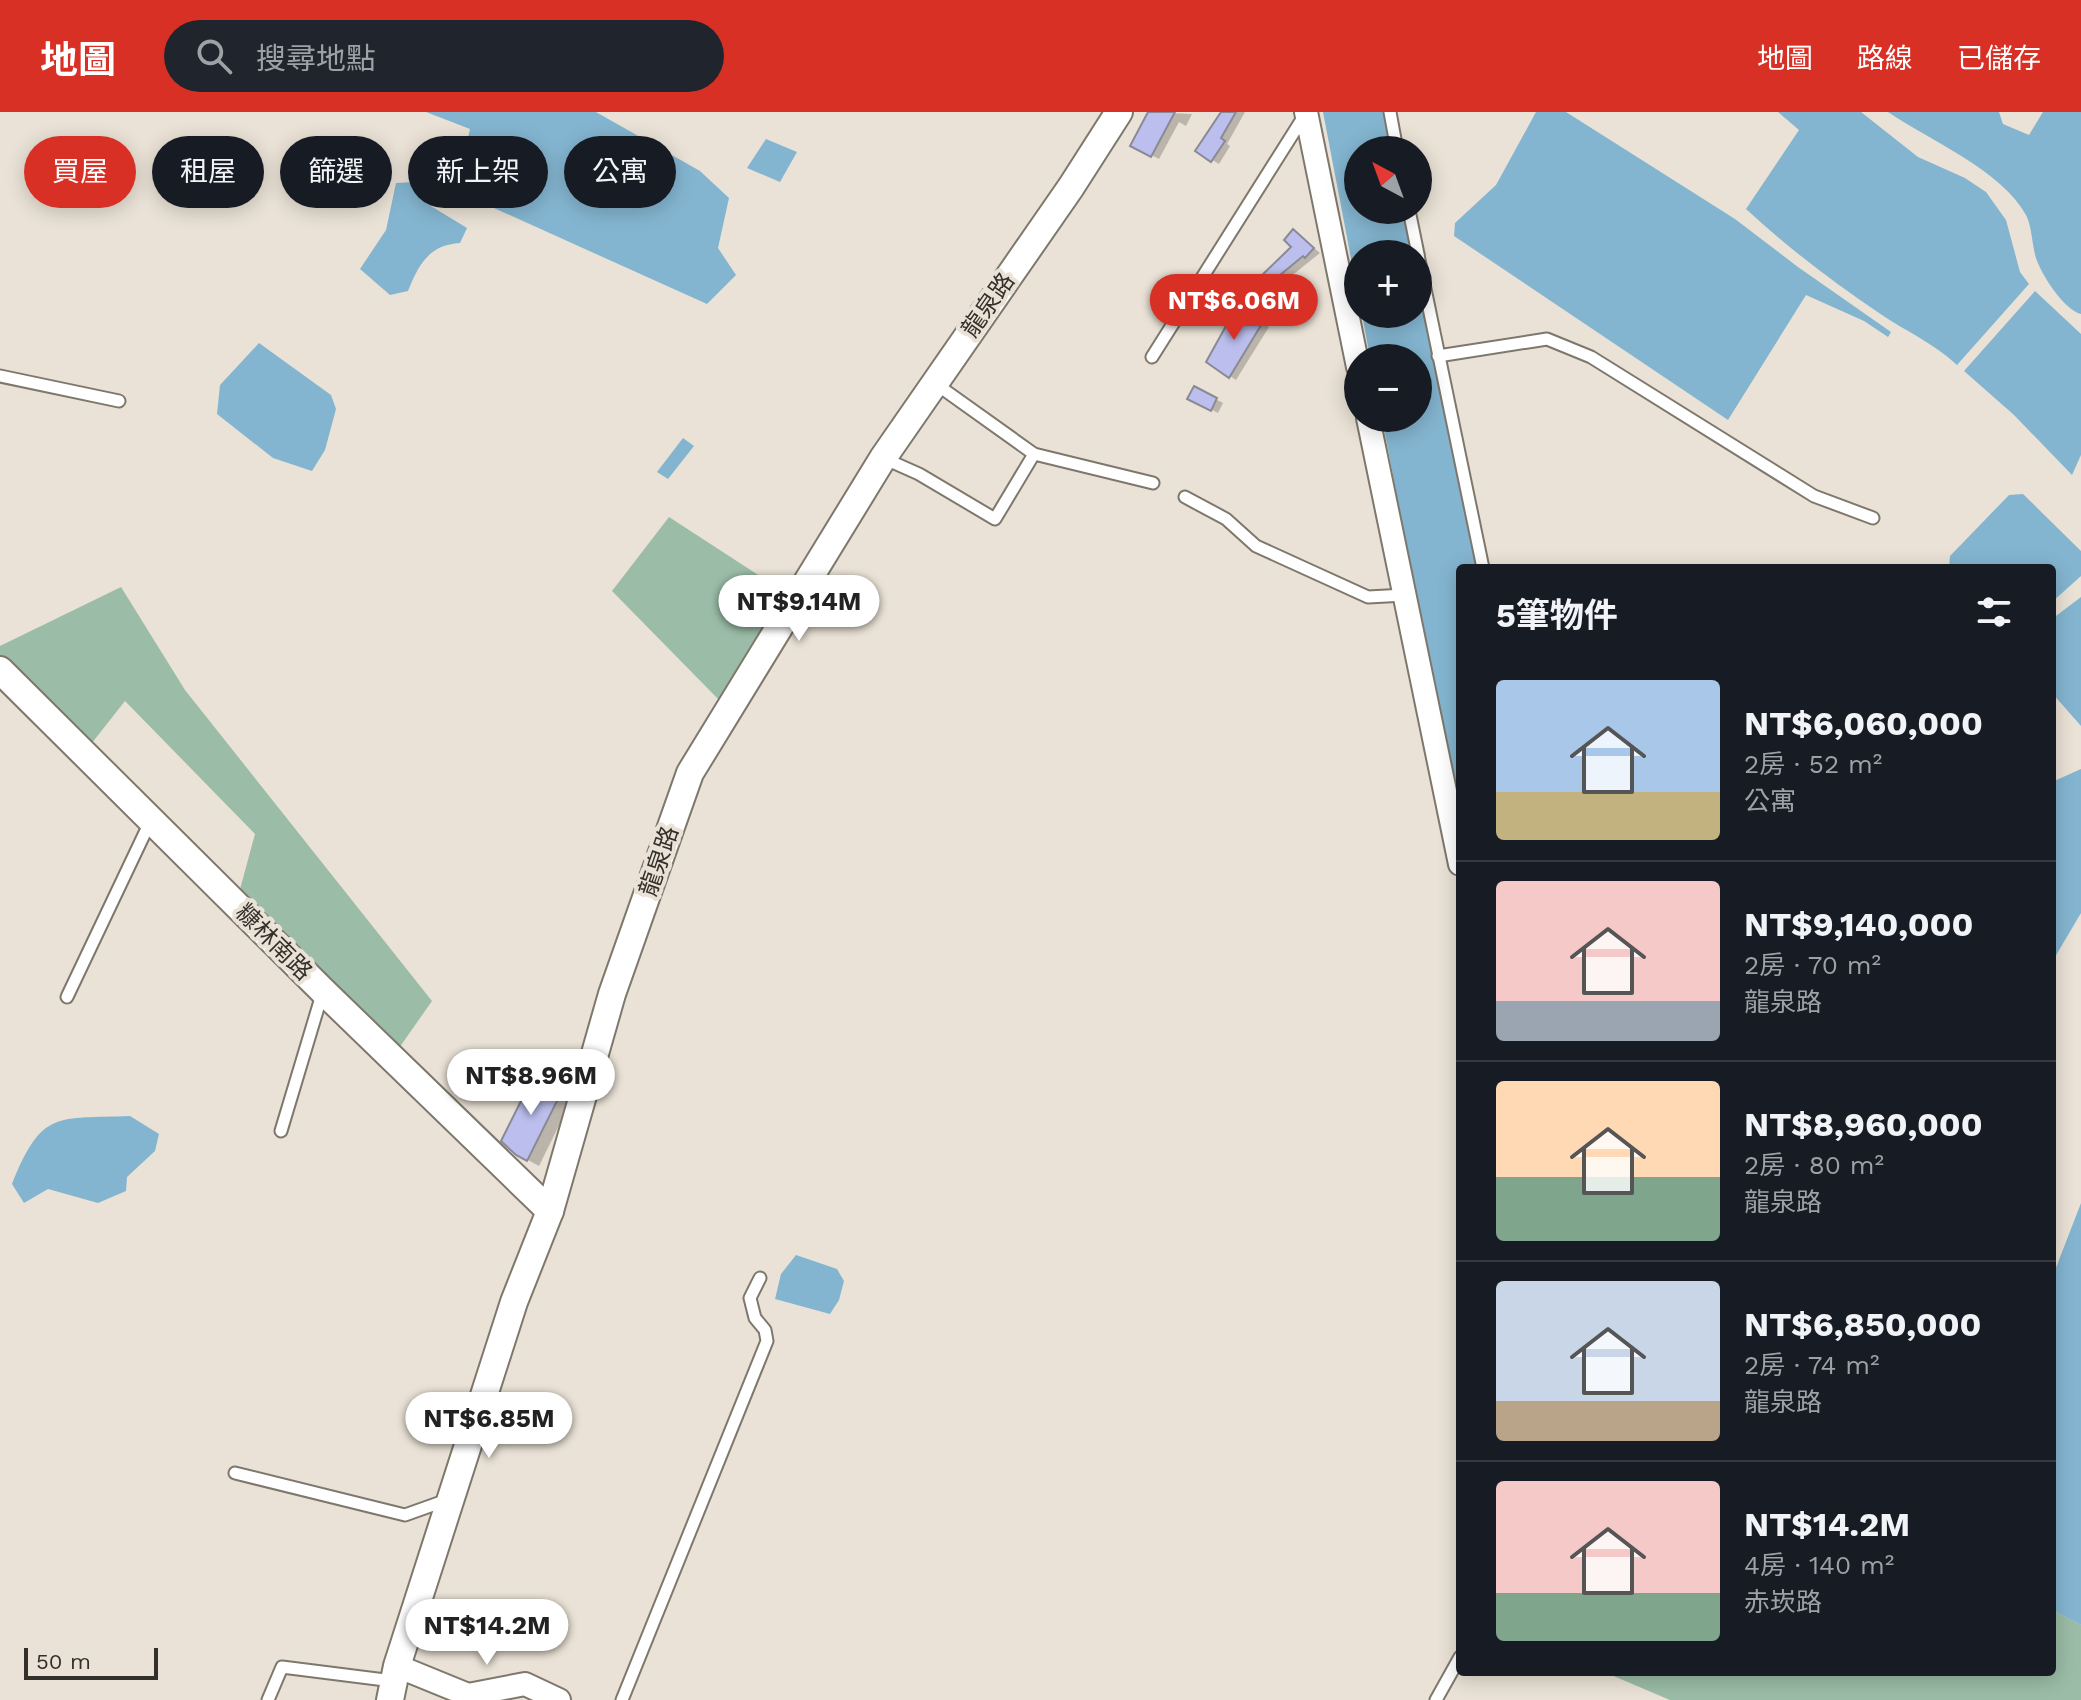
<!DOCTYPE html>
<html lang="zh-TW">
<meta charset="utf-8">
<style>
:root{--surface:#171b24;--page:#20242c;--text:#f1f3f6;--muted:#9ea1a6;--line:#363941;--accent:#d93025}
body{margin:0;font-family:"Work Sans","Noto Sans TC",sans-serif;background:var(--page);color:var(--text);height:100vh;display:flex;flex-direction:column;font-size:30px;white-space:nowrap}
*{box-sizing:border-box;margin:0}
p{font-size:26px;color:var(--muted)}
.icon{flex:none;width:44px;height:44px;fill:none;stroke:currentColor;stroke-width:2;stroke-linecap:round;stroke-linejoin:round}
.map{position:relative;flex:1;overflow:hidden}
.drawer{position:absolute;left:1456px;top:452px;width:600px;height:1112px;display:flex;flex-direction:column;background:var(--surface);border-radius:8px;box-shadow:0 4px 20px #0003}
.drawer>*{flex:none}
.banner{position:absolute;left:24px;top:24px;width:760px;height:72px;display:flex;gap:16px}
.needle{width:52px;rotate:319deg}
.tools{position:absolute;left:1344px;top:24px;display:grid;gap:16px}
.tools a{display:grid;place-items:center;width:88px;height:88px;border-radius:50%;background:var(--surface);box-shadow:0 4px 20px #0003;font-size:40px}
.scale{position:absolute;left:24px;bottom:20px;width:134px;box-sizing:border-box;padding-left:8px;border:4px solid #33302b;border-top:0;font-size:22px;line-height:28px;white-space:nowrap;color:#33302b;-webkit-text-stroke:6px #eae2d6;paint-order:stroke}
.price{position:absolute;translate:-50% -68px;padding:0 18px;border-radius:28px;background:#fff;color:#222;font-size:26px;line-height:52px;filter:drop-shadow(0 2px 4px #0008)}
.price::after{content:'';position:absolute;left:50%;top:48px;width:24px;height:18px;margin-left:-12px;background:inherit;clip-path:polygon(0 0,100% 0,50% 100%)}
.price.on{background:var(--accent);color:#fff}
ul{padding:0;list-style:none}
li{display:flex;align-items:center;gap:24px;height:200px;padding:0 40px}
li+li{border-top:2px solid var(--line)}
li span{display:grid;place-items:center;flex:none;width:224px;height:160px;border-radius:8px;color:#555}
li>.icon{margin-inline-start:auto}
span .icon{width:96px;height:96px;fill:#fffc;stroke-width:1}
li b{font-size:34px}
h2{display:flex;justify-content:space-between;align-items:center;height:96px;padding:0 40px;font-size:34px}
.tag{padding:0 28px;border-radius:36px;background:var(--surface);box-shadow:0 4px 20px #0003;font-size:28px;line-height:72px}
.tag.on{background:var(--accent);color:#fff}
header{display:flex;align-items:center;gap:48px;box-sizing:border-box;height:112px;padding:0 40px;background:var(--accent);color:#fff}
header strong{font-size:38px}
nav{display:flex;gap:44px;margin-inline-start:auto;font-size:28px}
.search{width:560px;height:72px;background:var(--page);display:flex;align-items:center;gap:20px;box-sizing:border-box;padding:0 28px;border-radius:44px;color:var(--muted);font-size:30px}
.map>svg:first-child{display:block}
</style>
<header>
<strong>地圖</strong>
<div class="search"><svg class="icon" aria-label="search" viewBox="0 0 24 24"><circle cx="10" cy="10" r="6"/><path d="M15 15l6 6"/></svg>搜尋地點</div>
<nav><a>地圖</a><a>路線</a><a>已儲存</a></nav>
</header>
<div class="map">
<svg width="2081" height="1588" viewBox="0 0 2081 1588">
<rect width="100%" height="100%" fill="#eae2d6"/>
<g fill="#9bbca7">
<path d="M669,405L786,481L723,592L612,479Z"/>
<path d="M121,475L185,578L432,889L392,946L236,792L255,722L125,589L84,641L0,561V534Z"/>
<path d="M2052,1498L2081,1513V1588H1670L1604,1560H2052Z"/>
</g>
<g fill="#84b5d0">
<path d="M426,0H596L700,59L729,86L718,136L736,163L707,192L465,83L441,52L464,42L470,17Z"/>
<path d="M1323,0H1387L1395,38H1358V98H1407L1415,142H1358V183Z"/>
<path d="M1536,0H1566L1735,107L1798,155L1891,220L1888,225L1864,209L1806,183L1728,308L1454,124L1455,111L1496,73Z"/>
<path d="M1778,0H1861L1918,45L1965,66L1986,80L2006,108L2020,160L2029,172L1957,253C1934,231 1905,219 1879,201C1832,169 1788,136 1746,97L1799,18Z"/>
<path d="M1888,0H1999L2003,12L2029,23L2043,0H2081V202C2064,198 2041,162 2036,146C2032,133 2032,115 2026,103C2001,58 1931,29 1888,0Z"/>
<path d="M766,27L797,40L780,70L747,56Z"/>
<path d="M414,70L426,91L467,116L460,131C429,133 419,152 408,179L390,183L360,157L386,118L396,71Z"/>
<path d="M1418,156L1477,456H1460V715L1382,306H1418V246H1370L1362,202H1418Z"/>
<path d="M2035,179L2081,222V343L2072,363L2014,303L1964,259Z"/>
<path d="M259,231L331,283L336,297L325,338L312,359L273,346L217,302L220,273Z"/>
<path d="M683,326L694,334L668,367L657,360Z"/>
<path d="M2023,382L2081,439V464L2052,490V456L1949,455L1950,444L2009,383Z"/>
<path d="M2081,485V614L2052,581V507Z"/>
<path d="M2081,657V801L2052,850V670Z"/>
<path d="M130,1004L159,1022L155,1039L127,1065L126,1079L98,1091L48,1077L24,1091L12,1072C42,997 57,1007 130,1004Z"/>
<path d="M2081,1091V1513L2052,1498V1166Z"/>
<path d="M796,1143L837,1157L844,1169L839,1188L830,1202L775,1187L781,1162Z"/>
</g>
<g fill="#0003">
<path d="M1150,0L1192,2L1186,14L1179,10L1159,47L1132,33Z"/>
<path d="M1224,0H1245L1227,32L1230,34L1219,52L1198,39Z"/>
<path d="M1300,124L1320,141L1270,181L1263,177Z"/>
<path d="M1237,198L1269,215L1236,268L1230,264Z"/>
<path d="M1194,276L1223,291L1218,301L1190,286Z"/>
<path d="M562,979L573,985L539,1054L517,1042Z"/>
</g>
<g fill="#bcbfed" stroke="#898a96" stroke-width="2">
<path d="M1148,0H1175L1151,45L1130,34Z"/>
<path d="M1221,0H1236L1221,26L1225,29L1211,50L1195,39Z"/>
<path d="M1293,117L1314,136L1305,146L1303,144L1262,178L1255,170L1291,135L1284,128Z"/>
<path d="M1236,196L1263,210L1229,266L1206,250Z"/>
<path d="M1194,274L1217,286L1211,299L1187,287Z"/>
<path d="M534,963L563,977L527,1049L516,1043L501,1029Z"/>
</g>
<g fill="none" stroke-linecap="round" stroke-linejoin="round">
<g stroke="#7e776c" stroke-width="15">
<g id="service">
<path d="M1390,0L1397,38"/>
<path d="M1409,98L1418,142"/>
<path d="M1418,143L1483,456"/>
<path d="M1438,244L1547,227L1591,245L1814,384L1873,406"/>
<path d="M1152,245L1306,1"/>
<path d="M0,264L119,289"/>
<path d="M936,272L1034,342L1153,371"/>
<path d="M883,346L919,362L995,407L1034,342"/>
<path d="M1185,385L1226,407L1256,434L1368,485L1405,483"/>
<path d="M67,885L151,708"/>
<path d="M281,1019L323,879"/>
<path d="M235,1361L405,1403L447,1388"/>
<path d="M268,1588L282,1555L393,1569"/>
<path d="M622,1588L767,1229L765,1218L755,1206L750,1186L760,1166"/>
<path d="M1436,1588L1460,1545"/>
</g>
</g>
<g stroke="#7e776c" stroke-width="26">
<g id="minor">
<path d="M1306,0L1358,255"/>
<path d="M1368,306L1460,752"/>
<path d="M397,1554L468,1583L525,1572L559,1588"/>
</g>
</g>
<g stroke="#7e776c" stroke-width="30">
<g id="tertiary">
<path d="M0,558L323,879L550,1099"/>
<path d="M390,1588L397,1554L514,1190L550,1099L612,882L690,661L883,346L1071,75L1119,0"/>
</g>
</g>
<use href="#service" stroke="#fff" stroke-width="11"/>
<use href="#minor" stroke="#fff" stroke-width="22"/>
<use href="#tertiary" stroke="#fff" stroke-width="26"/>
</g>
<g text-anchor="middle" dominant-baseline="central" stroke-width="8" stroke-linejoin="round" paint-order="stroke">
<g font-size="24" fill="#33302b" stroke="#eae2d6">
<text transform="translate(988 193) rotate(-55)">龍泉路</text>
<text transform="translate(659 749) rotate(-71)">龍泉路</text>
<text transform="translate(274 830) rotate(45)">糠林南路</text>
</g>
</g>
</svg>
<div class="tools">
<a><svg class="needle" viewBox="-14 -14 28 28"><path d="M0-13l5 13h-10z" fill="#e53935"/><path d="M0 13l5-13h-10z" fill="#9ea1a6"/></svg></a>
<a>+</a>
<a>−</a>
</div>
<div class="scale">50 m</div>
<b class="price on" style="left:1234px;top:230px">NT$6.06M</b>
<b class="price" style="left:799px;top:531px">NT$9.14M</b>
<b class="price" style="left:531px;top:1005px">NT$8.96M</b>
<b class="price" style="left:489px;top:1348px">NT$6.85M</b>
<b class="price" style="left:487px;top:1555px">NT$14.2M</b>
<div class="banner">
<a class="tag on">買屋</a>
<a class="tag">租屋</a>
<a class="tag">篩選</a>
<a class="tag">新上架</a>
<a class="tag">公寓</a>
</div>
<section class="drawer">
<h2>5筆物件<svg class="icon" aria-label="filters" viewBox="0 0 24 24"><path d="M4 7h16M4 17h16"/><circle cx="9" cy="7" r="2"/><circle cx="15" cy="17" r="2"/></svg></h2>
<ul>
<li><span style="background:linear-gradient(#a9c7e8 70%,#c2b280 0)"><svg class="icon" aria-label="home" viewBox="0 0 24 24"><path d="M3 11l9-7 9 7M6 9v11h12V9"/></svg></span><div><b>NT$6,060,000</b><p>2房 · 52 m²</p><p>公寓</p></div></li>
<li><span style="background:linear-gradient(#f6c9c9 75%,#9aa5b1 0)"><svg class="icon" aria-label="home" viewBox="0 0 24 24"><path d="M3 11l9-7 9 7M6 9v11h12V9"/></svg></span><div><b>NT$9,140,000</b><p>2房 · 70 m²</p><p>龍泉路</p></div></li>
<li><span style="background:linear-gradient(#ffd9b3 60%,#7fa58c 0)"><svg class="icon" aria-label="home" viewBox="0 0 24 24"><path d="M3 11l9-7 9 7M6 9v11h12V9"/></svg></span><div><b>NT$8,960,000</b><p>2房 · 80 m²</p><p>龍泉路</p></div></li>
<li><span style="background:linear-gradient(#c9d6e8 75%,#b9a48a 0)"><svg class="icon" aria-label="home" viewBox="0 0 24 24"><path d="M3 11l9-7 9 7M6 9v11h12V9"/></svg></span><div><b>NT$6,850,000</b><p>2房 · 74 m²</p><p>龍泉路</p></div></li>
<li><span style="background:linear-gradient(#f6c9c9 70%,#7fa58c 0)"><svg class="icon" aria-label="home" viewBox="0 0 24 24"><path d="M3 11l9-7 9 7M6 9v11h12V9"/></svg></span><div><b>NT$14.2M</b><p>4房 · 140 m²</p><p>赤崁路</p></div></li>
</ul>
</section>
</div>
